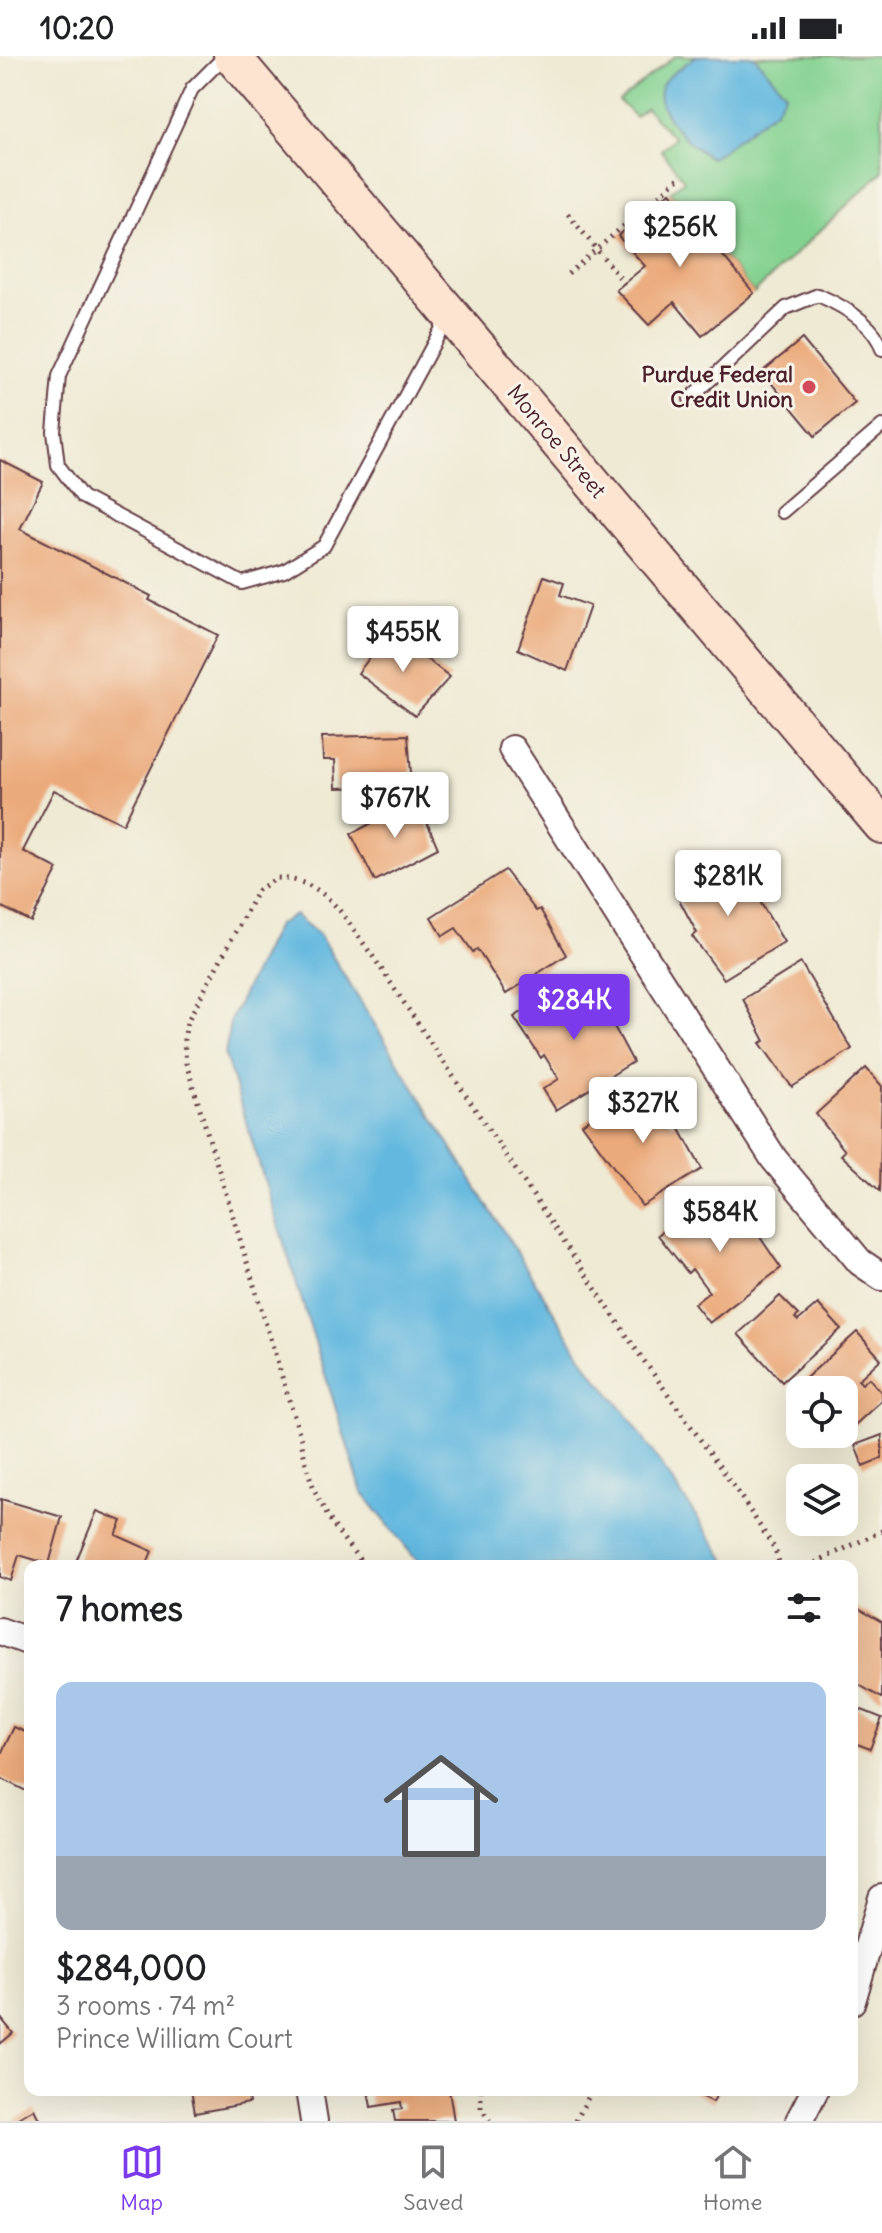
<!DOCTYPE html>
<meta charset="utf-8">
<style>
:root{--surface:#fff;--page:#f2f2f2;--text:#202124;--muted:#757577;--line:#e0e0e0;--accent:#7c3aed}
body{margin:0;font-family:Delius,sans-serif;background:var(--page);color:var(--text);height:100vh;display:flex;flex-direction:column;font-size:30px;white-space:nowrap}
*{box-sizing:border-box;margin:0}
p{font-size:26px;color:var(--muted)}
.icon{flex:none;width:44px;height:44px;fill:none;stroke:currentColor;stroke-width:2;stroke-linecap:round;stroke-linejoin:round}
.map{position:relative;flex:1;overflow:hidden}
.side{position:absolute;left:24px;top:1504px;width:834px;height:536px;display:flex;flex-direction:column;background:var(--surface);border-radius:16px;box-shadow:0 8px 32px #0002}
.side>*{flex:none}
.fabs{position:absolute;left:786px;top:1320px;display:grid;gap:16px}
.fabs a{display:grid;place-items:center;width:72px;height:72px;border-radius:16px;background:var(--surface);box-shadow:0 8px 32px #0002;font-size:40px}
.price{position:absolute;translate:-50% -68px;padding:0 18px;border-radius:8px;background:#fff;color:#222;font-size:26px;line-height:52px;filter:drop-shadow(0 2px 4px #0008)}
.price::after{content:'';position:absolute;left:50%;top:48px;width:24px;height:18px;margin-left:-12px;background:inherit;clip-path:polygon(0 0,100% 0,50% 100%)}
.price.current{background:var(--accent);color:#fff}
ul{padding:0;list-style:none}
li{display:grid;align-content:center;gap:16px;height:424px;padding:0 32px}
li span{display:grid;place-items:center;height:248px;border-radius:16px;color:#555}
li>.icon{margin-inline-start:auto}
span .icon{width:144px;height:144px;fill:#fffc;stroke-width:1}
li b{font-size:34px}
h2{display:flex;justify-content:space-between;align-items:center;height:96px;padding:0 32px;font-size:34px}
.status{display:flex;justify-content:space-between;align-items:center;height:56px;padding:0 40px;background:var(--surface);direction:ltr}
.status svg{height:22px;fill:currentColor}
.dock{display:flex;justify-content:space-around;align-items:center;height:112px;border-top:2px solid var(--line);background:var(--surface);font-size:22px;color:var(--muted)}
.dock a{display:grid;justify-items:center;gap:4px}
.dock .current{color:var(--accent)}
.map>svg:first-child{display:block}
</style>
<div class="status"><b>10:20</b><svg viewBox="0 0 49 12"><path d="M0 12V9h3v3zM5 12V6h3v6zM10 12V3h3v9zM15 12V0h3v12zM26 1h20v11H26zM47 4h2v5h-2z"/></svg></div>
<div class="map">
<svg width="882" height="2065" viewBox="0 0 882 2065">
<rect width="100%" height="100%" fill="#f7f3e8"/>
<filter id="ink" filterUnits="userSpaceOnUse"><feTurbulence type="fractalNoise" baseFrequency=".0125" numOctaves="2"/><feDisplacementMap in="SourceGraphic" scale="16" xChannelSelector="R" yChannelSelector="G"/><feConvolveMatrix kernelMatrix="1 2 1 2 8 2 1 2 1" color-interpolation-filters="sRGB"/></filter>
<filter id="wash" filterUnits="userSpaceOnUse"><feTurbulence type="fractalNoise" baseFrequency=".006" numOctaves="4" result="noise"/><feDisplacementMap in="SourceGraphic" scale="32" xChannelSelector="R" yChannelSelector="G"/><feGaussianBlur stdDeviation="1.8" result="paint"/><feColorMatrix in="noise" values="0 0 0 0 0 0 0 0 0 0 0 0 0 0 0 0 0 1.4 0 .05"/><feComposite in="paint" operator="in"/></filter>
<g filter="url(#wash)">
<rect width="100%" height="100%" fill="#efead4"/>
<path fill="#84d291" stroke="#67785e" stroke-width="2" d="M675,0H882V116L754,237L670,136L684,124L661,94L674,82L646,52L635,61L619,45Z"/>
<g fill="#62b8df" stroke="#566c85" stroke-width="2">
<path d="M696,0H754L786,37L775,54L712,102C694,95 649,52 662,29C669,18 686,8 696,0Z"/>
<path d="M295,859L319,879L588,1311L626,1357L730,1510H421L362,1436L225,999L230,965L277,869Z"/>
</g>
<g id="blocks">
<g fill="#ebaa7c">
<path d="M670,136L754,237L702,280L674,246L649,269L616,234L645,210L618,180Z"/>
<path d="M802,283L855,347L815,380L762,316Z"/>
<path d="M0,404L43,426L20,473L151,540L149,544L218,579L123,768L54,734L23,795L58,813L31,866L0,850Z"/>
<path d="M544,520L564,527L560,539L590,550L567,615L518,593Z"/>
<path d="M390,575L450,621L415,660L358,617Z"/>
<path d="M408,679L412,730L336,732L335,704H323L322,681Z"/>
<path d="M417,743L438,792L375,825L351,778Z"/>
<path d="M733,800L784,886L724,923L692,880L697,877L675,836Z"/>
<path d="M505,814L536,855L540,853L566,899L506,938L477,893L473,896L456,872L443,880L431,861Z"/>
<path d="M801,907L852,993L792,1031L760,987L765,985L743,943Z"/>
<path d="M575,923L604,962L608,959L633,1006L556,1054L543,1033L559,1023L544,999L541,1002L514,961Z"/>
<path d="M866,1012L882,1030L880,1135L841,1099L845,1095L816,1058Z"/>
<path d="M643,1029L672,1068L676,1066L702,1113L642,1150L582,1068Z"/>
<path d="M715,1135L747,1171L751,1168L781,1212L709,1267L694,1248L709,1236L692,1213L688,1217L658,1179Z"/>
<path d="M780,1240L799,1259L795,1262L798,1265L818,1248L841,1273L782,1326L738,1278Z"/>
<path d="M857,1276L881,1303L858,1324L862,1328L869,1322L882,1337V1344L844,1379V1334H800L797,1330Z"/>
<path d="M882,1379V1402L863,1410L855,1389Z"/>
<path d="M1,1443L62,1461L49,1508L19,1499L11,1525L0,1521Z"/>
<path d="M97,1455L122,1465L116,1479L152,1495L146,1510H74Z"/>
<path d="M855,1551L882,1566V1642L852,1625V1557Z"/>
<path d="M852,1650L882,1662L870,1693L852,1686Z"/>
<path d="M14,1671L30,1678V1737L0,1722V1700Z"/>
<path d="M0,1961L13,1977L0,1988Z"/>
<path d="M191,2034H247L249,2047L195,2057Z"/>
<path d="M368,2034H449L454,2065H395L393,2054L402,2053L401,2046L371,2051Z"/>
<path d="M689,2034H719L713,2046Z"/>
<path d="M34,2053L40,2065H13Z"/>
</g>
</g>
</g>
<g filter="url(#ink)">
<use href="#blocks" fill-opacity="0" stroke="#633d44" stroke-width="2"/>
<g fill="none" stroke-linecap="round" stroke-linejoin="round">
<g stroke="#633d44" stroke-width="16">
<g id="service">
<path d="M225,0L192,33L59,320L54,376L58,409L82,441L242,527L284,515L324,490L448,261"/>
<path d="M690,343L786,252L818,239C841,249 874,267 882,293"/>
<path d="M782,456L882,370"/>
</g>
</g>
<g stroke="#633d44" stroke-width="30">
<g id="minor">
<path d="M512,693L774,1103L860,1206L882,1221"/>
<path d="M0,1575L30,1586"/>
<path d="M852,1945L882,1842"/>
<path d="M309,2034L314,2065"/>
<path d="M799,2065L815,2034"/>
</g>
</g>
<g stroke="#633d44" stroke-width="40">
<path id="secondary" d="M232,0L882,769"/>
</g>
<g stroke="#633d44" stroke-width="5" stroke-dasharray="2 6" stroke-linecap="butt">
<path d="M568,158L624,227"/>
<path d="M568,218L679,122"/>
<path d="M365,1510C329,1467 310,1439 301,1383L186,1007L184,984L187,966L258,834L277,822C328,824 344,862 372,899L637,1295L735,1432L775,1493L780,1510"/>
<path d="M808,1510L882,1475"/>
<path d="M481,2034V2052L490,2065"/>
<path d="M576,2065L592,2034"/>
</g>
<use href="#service" stroke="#fff" stroke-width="12"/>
<use href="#minor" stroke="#fff" stroke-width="26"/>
<use href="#secondary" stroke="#fde4d1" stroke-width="36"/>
</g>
</g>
<circle fill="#d1495b" stroke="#f7f3e8" stroke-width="3" cx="809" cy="331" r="8"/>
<g text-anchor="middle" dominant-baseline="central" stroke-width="6" stroke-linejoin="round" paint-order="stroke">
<g font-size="22" font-weight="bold" fill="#4a1f2b" stroke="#f7f3e8" text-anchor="end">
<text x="793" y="318">Purdue Federal<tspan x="793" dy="25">Credit Union</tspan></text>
</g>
<g font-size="22" fill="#4a1f2b" stroke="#f7f3e8">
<text transform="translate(557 385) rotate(50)">Monroe Street</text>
</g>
</g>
</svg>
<div class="fabs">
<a><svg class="icon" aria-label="locate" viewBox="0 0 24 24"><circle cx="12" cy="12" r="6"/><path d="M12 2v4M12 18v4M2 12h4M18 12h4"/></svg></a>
<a><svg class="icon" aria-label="layers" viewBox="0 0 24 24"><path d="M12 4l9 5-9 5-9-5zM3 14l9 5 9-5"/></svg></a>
</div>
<b class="price" style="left:680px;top:213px">$256K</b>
<b class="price" style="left:403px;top:618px">$455K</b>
<b class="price" style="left:395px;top:784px">$767K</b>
<b class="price" style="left:728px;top:862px">$281K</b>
<b class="price current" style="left:574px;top:986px">$284K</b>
<b class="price" style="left:643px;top:1089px">$327K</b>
<b class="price" style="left:720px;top:1198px">$584K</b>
<section class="side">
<h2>7 homes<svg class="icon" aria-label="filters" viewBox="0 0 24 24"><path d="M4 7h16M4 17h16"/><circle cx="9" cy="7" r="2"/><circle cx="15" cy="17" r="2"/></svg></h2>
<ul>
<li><span style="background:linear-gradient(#a9c7e8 70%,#9aa5b1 0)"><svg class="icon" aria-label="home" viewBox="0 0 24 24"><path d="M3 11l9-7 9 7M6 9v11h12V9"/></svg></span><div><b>$284,000</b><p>3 rooms · 74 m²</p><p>Prince William Court</p></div></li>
</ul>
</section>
</div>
<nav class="dock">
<a class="current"><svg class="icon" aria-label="map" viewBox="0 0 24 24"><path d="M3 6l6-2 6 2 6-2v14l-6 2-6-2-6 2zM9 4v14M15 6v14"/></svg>Map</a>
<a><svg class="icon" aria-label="saved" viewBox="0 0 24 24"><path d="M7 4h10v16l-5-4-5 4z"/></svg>Saved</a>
<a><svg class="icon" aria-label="home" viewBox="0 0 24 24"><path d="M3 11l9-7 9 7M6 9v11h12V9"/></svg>Home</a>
</nav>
